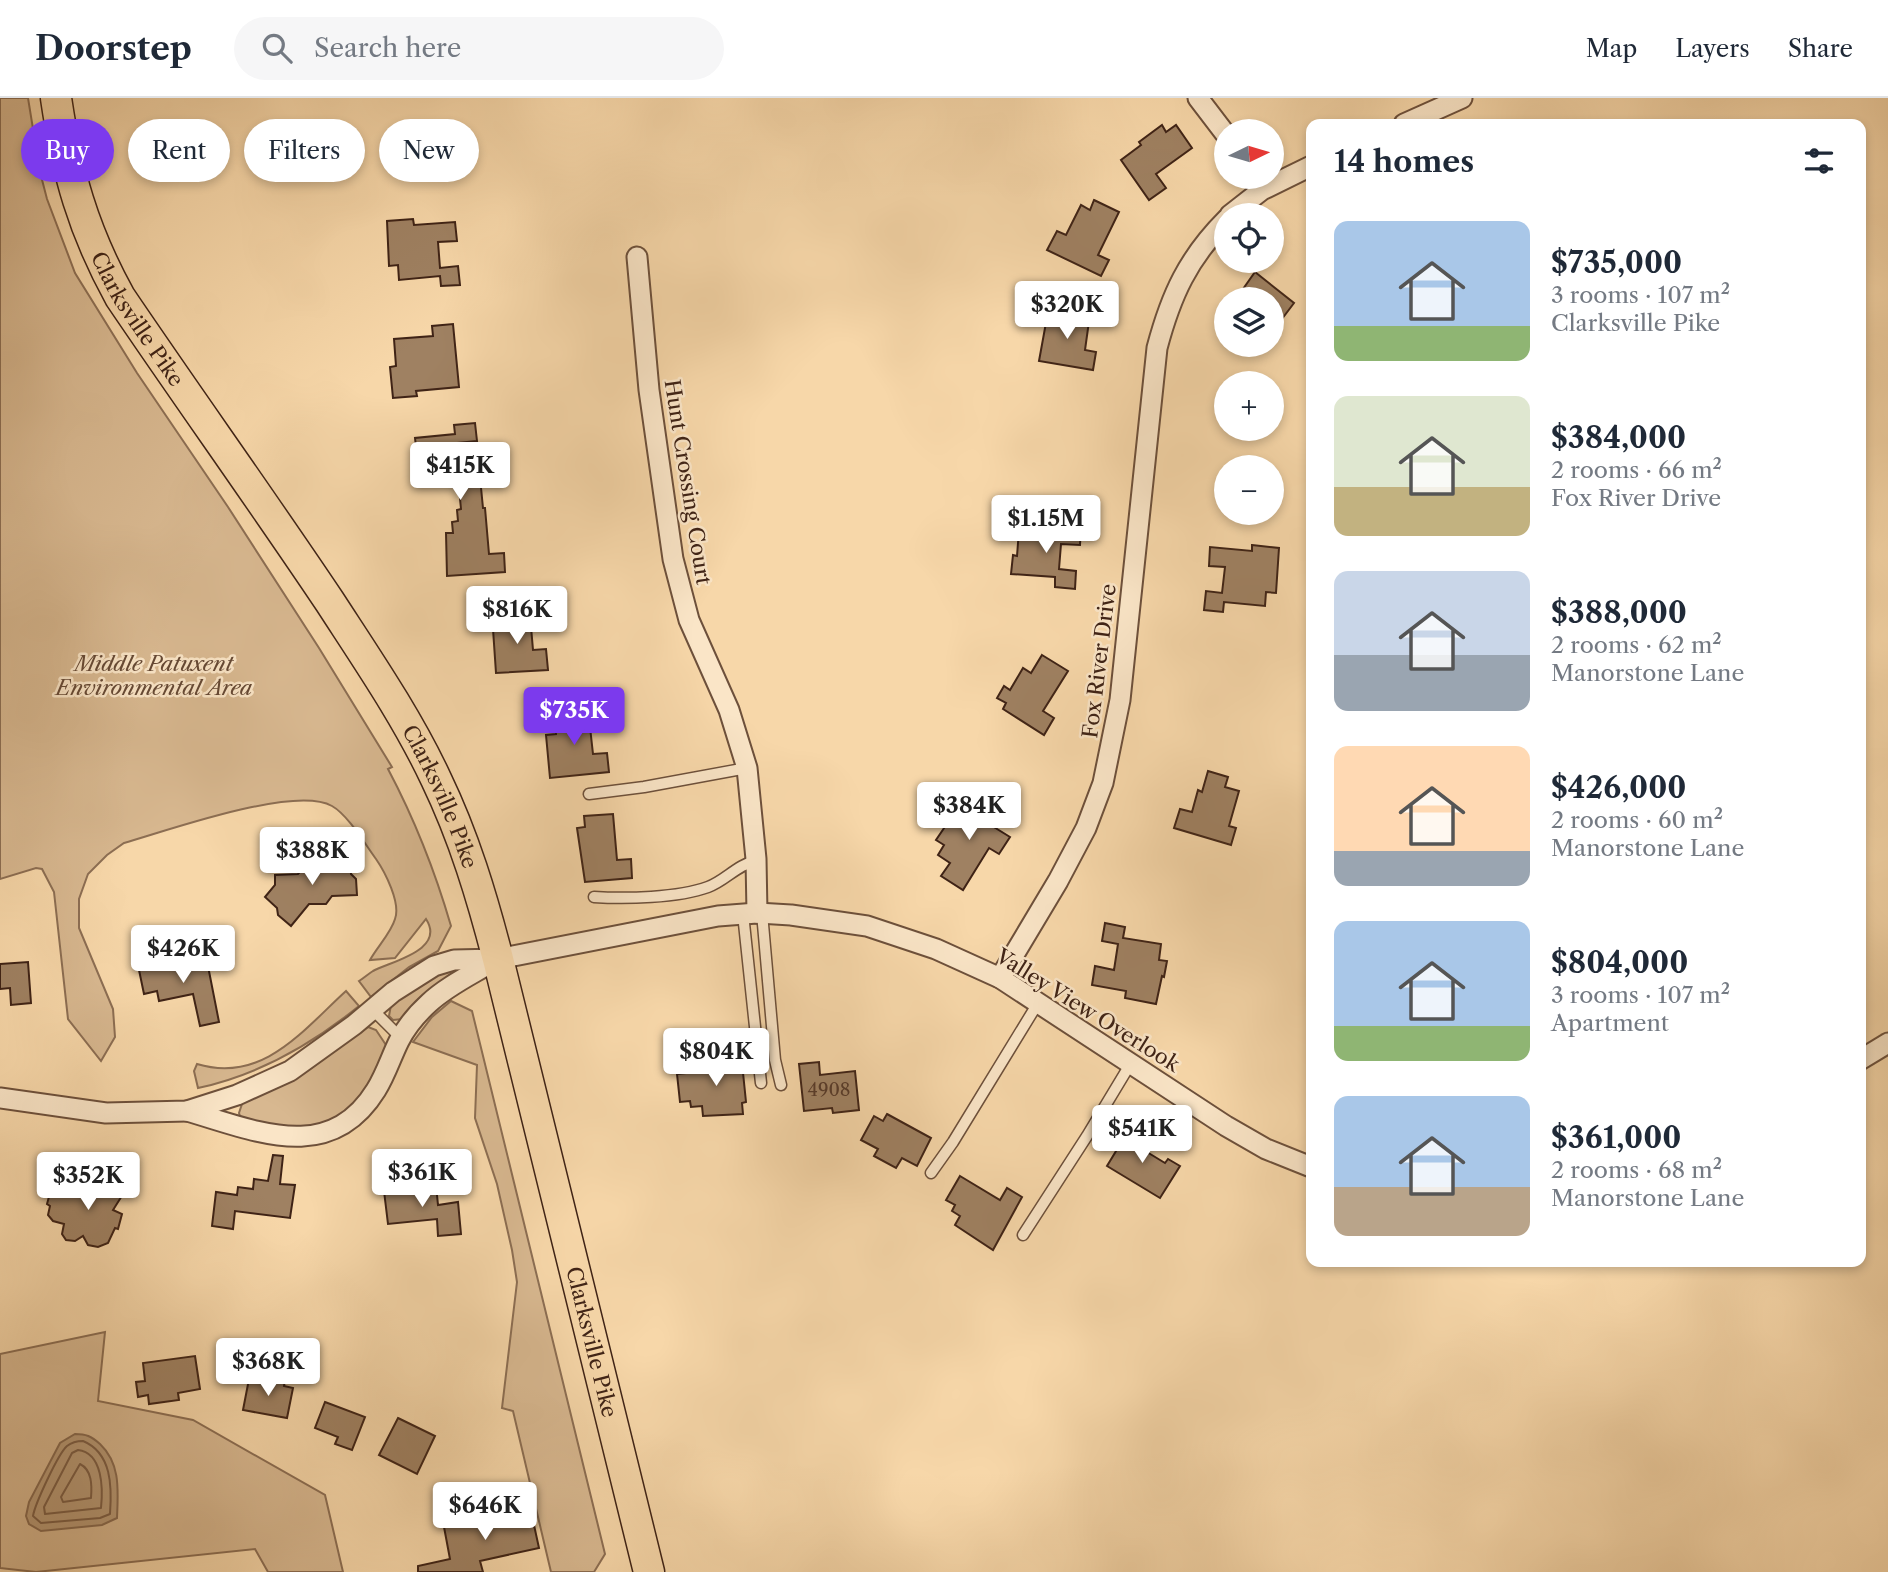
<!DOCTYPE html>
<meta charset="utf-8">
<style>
:root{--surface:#fff;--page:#f6f6f7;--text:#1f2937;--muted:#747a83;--line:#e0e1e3;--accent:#7c3aed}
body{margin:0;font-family:"Libre Caslon Text",serif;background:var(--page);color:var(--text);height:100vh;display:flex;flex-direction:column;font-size:26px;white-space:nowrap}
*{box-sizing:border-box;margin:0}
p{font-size:23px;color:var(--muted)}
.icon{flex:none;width:38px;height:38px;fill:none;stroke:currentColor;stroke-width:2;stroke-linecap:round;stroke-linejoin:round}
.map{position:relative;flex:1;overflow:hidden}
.details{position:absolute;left:1306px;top:21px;width:560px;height:1148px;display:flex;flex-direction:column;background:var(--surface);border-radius:14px;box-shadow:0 4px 10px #0003}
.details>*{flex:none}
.top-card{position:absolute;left:21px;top:21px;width:665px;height:63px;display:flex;gap:14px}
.needle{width:46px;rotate:85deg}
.buttons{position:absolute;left:1214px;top:21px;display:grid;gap:14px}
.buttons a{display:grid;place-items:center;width:70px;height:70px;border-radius:50%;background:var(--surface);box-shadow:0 4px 10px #0003;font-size:35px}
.price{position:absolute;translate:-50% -60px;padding:0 16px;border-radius:7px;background:#fff;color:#222;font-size:23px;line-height:46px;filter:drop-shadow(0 2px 4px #0008)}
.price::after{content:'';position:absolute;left:50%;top:42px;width:21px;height:16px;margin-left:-10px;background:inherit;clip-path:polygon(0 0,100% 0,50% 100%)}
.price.current{background:var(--accent);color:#fff}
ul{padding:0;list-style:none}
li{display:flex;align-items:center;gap:21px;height:175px;padding:0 28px}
li span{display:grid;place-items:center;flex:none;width:196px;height:140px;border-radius:14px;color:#555}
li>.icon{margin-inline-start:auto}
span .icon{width:84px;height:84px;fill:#fffc;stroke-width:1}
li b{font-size:30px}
h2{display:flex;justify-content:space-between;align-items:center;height:84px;padding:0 28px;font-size:30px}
.pill{padding:0 24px;border-radius:32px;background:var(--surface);box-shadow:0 4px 10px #0003;font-size:24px;line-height:63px}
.pill.current{background:var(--accent);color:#fff}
header{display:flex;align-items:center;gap:42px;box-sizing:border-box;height:98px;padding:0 35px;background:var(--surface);border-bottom:2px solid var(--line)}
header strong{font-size:33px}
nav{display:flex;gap:38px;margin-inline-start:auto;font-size:24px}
.search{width:490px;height:63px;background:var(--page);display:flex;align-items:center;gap:18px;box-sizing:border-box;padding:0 24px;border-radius:38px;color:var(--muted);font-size:26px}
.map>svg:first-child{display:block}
</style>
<header>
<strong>Doorstep</strong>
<div class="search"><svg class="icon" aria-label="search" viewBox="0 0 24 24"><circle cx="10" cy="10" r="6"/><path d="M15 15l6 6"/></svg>Search here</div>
<nav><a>Map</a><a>Layers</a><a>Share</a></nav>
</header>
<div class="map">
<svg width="1888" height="1474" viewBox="0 0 1888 1474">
<rect width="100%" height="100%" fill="#f7d7a9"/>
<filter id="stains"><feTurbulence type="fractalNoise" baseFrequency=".00286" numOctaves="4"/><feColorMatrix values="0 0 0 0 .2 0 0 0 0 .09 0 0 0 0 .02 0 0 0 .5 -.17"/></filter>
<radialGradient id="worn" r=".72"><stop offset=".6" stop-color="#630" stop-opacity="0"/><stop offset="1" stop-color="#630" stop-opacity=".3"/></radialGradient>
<g fill="#d8b890" stroke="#8c6e53" stroke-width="2">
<path d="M0,0H28L40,74L47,101L75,175L137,275L228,409L319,550L392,669L388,671C415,722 435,773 451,828L438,853L409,869L371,899L359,883C364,880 368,876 373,873C392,863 446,852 426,821L395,860L370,862C377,849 391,835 395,821C401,805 385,774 376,761C365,746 348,717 332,708C294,687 167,733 124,745L107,757L88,776L79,801V830L113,911L115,939L101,963L68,921L54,794L42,771L36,770L0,781Z"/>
<path d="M461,867L463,874L403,921L393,922L389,918L391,907C414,890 434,876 461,867Z"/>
<path d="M346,893L359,908C311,947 259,977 198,990L194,973L197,966C263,986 303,932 346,893Z"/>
<path d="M451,903L472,913L605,1456L594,1474H551L513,1313L502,1310L517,1184L512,1152L497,1086L475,1020L477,967L413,944L432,919Z"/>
<path d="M368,929L376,932L388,950C380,965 373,983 363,997C340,1031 273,1042 240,1018L239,1015L243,1003L278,988L310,971Z"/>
<path d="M105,1234L98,1303L193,1322L325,1397L343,1474H268L255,1451L36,1474L0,1470V1256Z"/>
</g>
<path fill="#b89a77" stroke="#886a50" stroke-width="2" d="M75,1336C86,1336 91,1338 100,1346C121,1366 118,1393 117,1420L102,1427L41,1433L29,1426L26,1418L29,1404L60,1345Z"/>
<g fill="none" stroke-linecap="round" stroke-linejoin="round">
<g stroke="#7c5e46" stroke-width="2">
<path d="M83,1343C112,1355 112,1389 110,1416L100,1420L41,1425L33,1418C35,1406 58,1356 67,1348C72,1344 77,1343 83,1343Z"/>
<path d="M78,1352C103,1355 103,1391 101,1410L45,1416L44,1409L72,1355Z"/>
<path d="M80,1366C92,1372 92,1387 91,1400L63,1404L61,1399Z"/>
</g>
</g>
<g fill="#9f8162" stroke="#3f2316" stroke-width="2">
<path d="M1162,27L1166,34L1176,27L1192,50L1156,76L1166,90L1149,102L1121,62L1141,47L1139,44Z"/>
<path d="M1094,102L1119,114L1098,157L1109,162L1101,178L1047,152L1057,133L1066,137L1081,107L1090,112Z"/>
<path d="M413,121L414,127L455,124L457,143L438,144L440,170L458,168L460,187L441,188L440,178L399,182L398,167L389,168L387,123Z"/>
<path d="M1255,174L1294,205L1272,234V201H1256L1243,191Z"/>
<path d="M1057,211L1090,216L1085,252L1096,254L1093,272L1039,263L1047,219L1055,220Z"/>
<path d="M453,226L459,289L416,293L417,298L393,300L390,269L396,268L394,241L433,238L432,228Z"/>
<path d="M475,325L477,343L458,345L461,371L479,369L483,410H485L489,456L504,455L505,474L447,478L446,435H453L452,424L458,423L457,412L461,411L458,380L415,385L414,367L418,366L415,340L455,336L454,327Z"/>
<path d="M1061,426L1081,428L1080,447L1061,446L1059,471L1076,473L1075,491L1055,489V479L1011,476L1013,457L1017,458L1019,432L1060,435Z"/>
<path d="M1252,447L1279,450L1276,495L1266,494L1265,508L1224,504L1223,514L1204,512L1206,493L1222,495L1225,469L1209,468L1210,449L1252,453Z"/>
<path d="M530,517L533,552L546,551L548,572L496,575L493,531H496L495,520Z"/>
<path d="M1042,557L1068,573L1043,613L1054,620L1044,637L1003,611L1006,605L997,600L1004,588L1010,592L1023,570L1031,575Z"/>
<path d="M588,611L593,656L607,655L609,674L550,680L546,637L556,636L555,625H560L559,614Z"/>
<path d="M1208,673L1228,679L1225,689L1239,693L1229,728L1236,730L1231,747L1174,730L1180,711L1192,714L1198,692L1202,694Z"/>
<path d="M983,700L999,711L989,726L1010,739L999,756L989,750L963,792L941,778L950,765L938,757L944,747L936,742L959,708L973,717Z"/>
<path d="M613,716L617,762L631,761L632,780L585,784L577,730L585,729L584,718Z"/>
<path d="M350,759L351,776L356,781L357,797L332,798L326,806H309L291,828L278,817L277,810L265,799L275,787V777L298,776L308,764H328L332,760Z"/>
<path d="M1105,825L1125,829L1123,840L1161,846L1159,862L1167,863L1164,879L1162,878L1156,906L1125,900L1126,893L1092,887L1095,868L1114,872L1118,846L1102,843Z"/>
<path d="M184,853L186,867L207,863L219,924L200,928L193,896L159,903L157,893L144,896L139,872L167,867L165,857Z"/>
<path d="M28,864L31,905L11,907L10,890L0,891V866Z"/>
<path d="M741,955L746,1004L742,1005L743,1016L703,1018L702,1008L691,1009L690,1003L680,1004L677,976L722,971L720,958Z"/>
<path d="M819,964L820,977L855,973L859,1012L833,1015L832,1010L804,1013L799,966Z"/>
<path d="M887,1016L931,1040L917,1068L902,1060L896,1070L874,1058L878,1051L861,1042L874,1018L883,1023Z"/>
<path d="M1130,1030L1148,1040L1142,1051L1165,1065L1168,1061L1180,1068L1160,1100L1107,1068Z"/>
<path d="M273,1057L283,1058L280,1086L295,1087L290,1120L235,1113L233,1131L212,1128L216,1094L237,1097L238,1089L253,1091L254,1081L268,1083Z"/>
<path d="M109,1077L128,1088L113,1112L122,1116L118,1131L115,1130L108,1145L98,1149L88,1147L83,1138L75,1143L66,1142L62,1136L64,1126L53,1123L48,1117L50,1108L47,1106L50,1095L54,1096L57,1087L71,1093L72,1090L96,1099Z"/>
<path d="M960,1078L1000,1102L1007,1090L1022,1099L993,1152L955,1127L960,1118L952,1113L955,1107L946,1102Z"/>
<path d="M436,1087L438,1107L458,1104L461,1136L438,1138L437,1121L388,1126L384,1093Z"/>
<path d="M195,1258L200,1291L178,1295L179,1302L149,1306L148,1297L138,1299L136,1284L145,1283L143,1265Z"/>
<path d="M271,1279L285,1282L284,1288L293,1290L287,1320L243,1312L249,1281L270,1285Z"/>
<path d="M325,1304L365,1319L352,1352L335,1346L338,1339L315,1330Z"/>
<path d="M398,1320L435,1338L417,1376L379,1357Z"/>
<path d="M520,1411L522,1420L532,1418L539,1450L480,1463L483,1474H418V1468L450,1461L444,1429Z"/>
</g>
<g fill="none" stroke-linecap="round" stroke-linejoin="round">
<g stroke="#6d503b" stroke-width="13">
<g id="service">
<path d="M589,696L644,689L747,670"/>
<path d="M594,799C625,801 678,800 708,789C725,783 738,766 756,763"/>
<path d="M762,815L775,962L781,987"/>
<path d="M743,816L761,985"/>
<path d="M373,912L401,940"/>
<path d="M931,1075L953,1044L1038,905"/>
<path d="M1023,1137L1087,1038L1131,965"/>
</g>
</g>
<g stroke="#6d503b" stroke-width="23">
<g id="minor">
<path d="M1198,0L1227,38"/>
<path d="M1404,26L1462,0"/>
<path d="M1230,117L1262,92L1311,68"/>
<path d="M637,159L649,292L673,461L689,522L729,612L747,670L756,761L757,815"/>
<path d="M1000,880L1058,783L1086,730L1103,685L1120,602L1157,250C1171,197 1188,160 1227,121"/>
<path d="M1860,962L1888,945"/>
<path d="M0,1000L106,1015L187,1013L237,997L290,973L354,927L393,894L434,868L454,862L498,861L718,818L757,815L791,817L867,828L936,851L1000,880L1226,1028L1266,1051L1311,1069"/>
<path d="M187,1013C254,1032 329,1068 376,992C386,976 391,959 399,943C406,929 418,915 429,905C448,887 475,875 497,861"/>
</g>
</g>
<g stroke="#3f2316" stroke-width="33">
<g id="primary">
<path id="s1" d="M56,0C67,75 83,132 120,199C189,301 261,401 330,504C367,561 407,619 436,681C464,739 482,799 498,861L649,1474"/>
</g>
</g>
<use href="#service" stroke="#fae5c7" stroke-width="10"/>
<use href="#minor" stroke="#fae5c7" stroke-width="19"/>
<use href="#primary" stroke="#f7d7a9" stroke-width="30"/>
</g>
<g text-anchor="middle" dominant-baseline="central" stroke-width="5" stroke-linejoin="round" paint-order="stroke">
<g font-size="18" fill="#573a29">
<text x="829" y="992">4908</text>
</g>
<g font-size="21" fill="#3f2316" stroke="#fae5c7">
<text stroke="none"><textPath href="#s1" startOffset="238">Clarksville Pike</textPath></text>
<text transform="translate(688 384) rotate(81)">Hunt Crossing Court</text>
<text transform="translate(1099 563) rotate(-83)">Fox River Drive</text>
<text stroke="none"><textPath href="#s1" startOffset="805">Clarksville Pike</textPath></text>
<text transform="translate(1088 912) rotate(32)">Valley View Overlook</text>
<text stroke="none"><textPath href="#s1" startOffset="1372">Clarksville Pike</textPath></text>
</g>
<g font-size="21" font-style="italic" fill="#654834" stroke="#fae5c7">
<text x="154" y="565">Middle Patuxent<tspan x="154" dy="24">Environmental Area</tspan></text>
</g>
</g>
<rect width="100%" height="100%" filter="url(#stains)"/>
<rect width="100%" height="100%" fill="url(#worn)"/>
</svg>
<div class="buttons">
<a><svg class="needle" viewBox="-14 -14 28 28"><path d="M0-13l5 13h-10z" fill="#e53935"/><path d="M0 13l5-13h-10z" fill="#747a83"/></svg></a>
<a><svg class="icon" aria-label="locate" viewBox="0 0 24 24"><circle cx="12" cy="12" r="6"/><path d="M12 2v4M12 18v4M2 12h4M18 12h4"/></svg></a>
<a><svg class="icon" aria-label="layers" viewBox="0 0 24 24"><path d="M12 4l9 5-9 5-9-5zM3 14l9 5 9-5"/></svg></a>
<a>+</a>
<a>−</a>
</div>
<b class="price" style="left:1067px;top:243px">$320K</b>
<b class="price" style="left:460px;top:404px">$415K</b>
<b class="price" style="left:1046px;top:457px">$1.15M</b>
<b class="price" style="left:517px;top:548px">$816K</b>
<b class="price current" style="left:574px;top:649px">$735K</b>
<b class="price" style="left:969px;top:744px">$384K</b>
<b class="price" style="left:312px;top:789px">$388K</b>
<b class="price" style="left:183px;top:887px">$426K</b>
<b class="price" style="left:716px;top:990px">$804K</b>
<b class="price" style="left:1142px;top:1067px">$541K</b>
<b class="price" style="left:422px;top:1111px">$361K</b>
<b class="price" style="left:88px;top:1114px">$352K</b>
<b class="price" style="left:268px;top:1300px">$368K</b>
<b class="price" style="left:485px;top:1444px">$646K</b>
<div class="top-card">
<a class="pill current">Buy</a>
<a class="pill">Rent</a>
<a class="pill">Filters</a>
<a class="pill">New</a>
</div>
<section class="details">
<h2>14 homes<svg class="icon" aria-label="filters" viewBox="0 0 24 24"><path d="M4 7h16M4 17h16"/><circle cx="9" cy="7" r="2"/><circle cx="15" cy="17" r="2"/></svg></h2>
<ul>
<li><span style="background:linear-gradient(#a9c7e8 75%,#8fb573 0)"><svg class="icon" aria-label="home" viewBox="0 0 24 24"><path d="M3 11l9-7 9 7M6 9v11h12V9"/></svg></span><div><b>$735,000</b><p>3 rooms · 107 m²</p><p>Clarksville Pike</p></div></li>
<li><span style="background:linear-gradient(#dfe7d0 65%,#c2b280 0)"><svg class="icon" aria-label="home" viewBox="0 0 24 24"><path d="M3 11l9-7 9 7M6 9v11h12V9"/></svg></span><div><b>$384,000</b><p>2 rooms · 66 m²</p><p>Fox River Drive</p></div></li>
<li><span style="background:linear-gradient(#c9d6e8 60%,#9aa5b1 0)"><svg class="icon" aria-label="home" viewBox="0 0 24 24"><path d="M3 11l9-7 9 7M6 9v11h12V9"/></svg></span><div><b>$388,000</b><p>2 rooms · 62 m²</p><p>Manorstone Lane</p></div></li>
<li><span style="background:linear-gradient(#ffd9b3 75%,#9aa5b1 0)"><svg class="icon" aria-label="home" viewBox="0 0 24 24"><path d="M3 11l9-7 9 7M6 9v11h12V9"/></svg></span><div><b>$426,000</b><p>2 rooms · 60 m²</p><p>Manorstone Lane</p></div></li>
<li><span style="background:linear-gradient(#a9c7e8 75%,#8fb573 0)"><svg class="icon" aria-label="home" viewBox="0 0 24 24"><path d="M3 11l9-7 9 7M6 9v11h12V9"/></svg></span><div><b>$804,000</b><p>3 rooms · 107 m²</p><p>Apartment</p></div></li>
<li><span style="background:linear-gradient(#a9c7e8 65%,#b9a48a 0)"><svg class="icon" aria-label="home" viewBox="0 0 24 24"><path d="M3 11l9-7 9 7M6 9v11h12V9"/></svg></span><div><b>$361,000</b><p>2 rooms · 68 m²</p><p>Manorstone Lane</p></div></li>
</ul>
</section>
</div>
